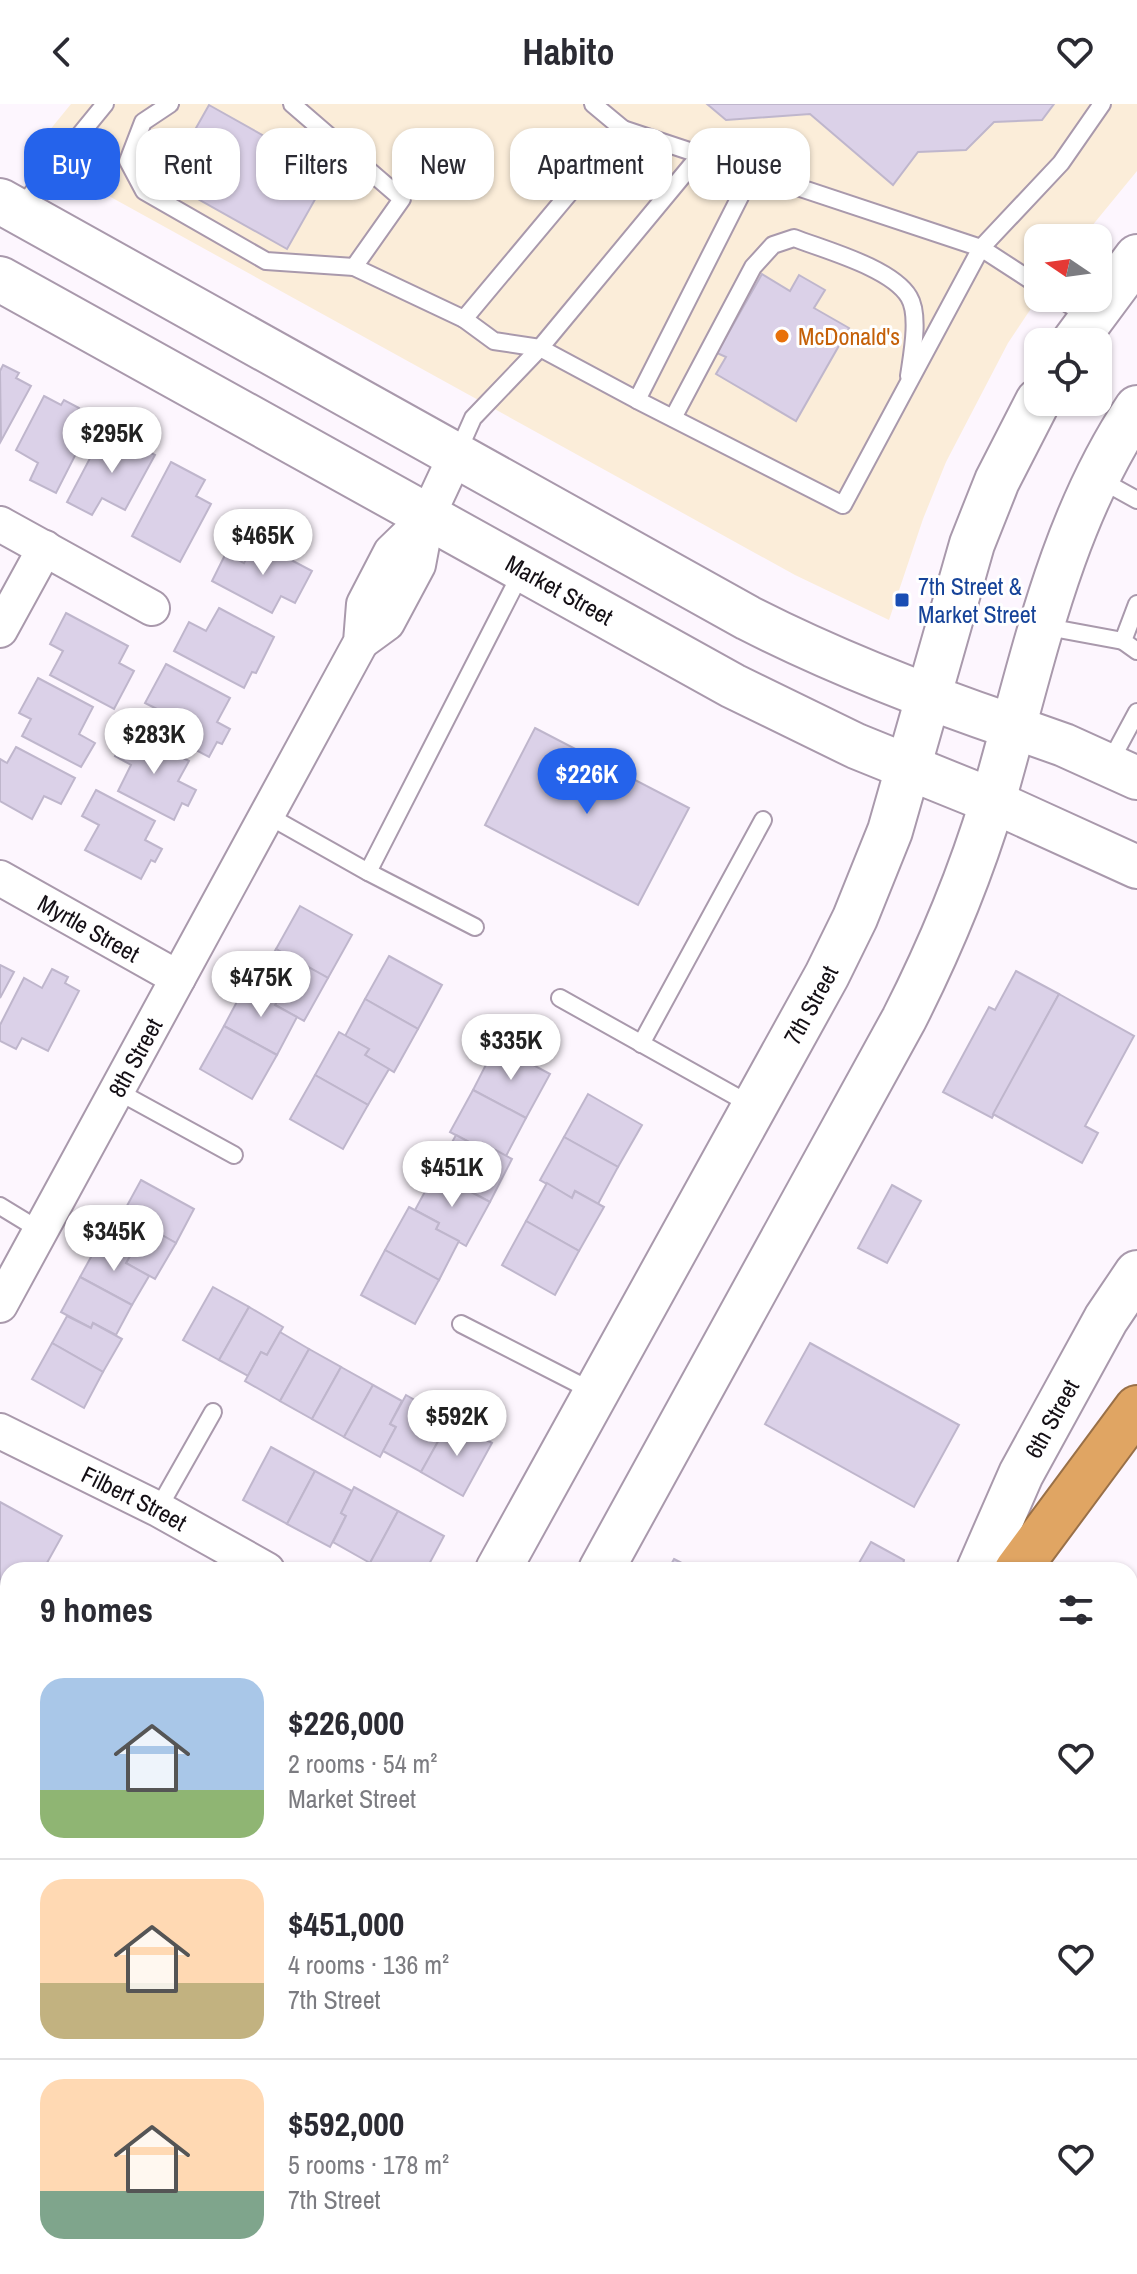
<!DOCTYPE html>
<meta charset="utf-8">
<style>
:root{--surface:#fff;--page:#f7f7f7;--text:#2b2b33;--muted:#7c7c81;--line:#e1e1e2;--accent:#2563eb}
body{margin:0;font-family:"Archivo Narrow",sans-serif;background:var(--page);color:var(--text);height:100vh;display:flex;flex-direction:column;font-size:30px;white-space:nowrap}
*{box-sizing:border-box;margin:0}
p{font-size:26px;color:var(--muted)}
.icon{flex:none;width:44px;height:44px;fill:none;stroke:currentColor;stroke-width:2;stroke-linecap:round;stroke-linejoin:round}
.map{position:relative;flex:1;overflow:hidden}
.panel{position:absolute;left:0px;top:1458px;width:1138px;height:712px;display:flex;flex-direction:column;background:var(--surface);border-radius:24px 24px 0 0;box-shadow:0 2px 6px #0004}
.panel>*{flex:none}
.top-card{position:absolute;left:24px;top:24px;width:1090px;height:72px;display:flex;gap:16px}
.needle{width:52px;rotate:283deg}
.buttons{position:absolute;left:1024px;top:120px;display:grid;gap:16px}
.buttons a{display:grid;place-items:center;width:88px;height:88px;border-radius:16px;background:var(--surface);box-shadow:0 2px 6px #0004;font-size:40px}
.price{position:absolute;translate:-50% -68px;padding:0 18px;border-radius:28px;background:#fff;color:#222;font-size:26px;line-height:52px;filter:drop-shadow(0 2px 4px #0008)}
.price::after{content:'';position:absolute;left:50%;top:48px;width:24px;height:18px;margin-left:-12px;background:inherit;clip-path:polygon(0 0,100% 0,50% 100%)}
.price.on{background:var(--accent);color:#fff}
ul{padding:0;list-style:none}
li{display:flex;align-items:center;gap:24px;height:200px;padding:0 40px}
li+li{border-top:2px solid var(--line)}
li span{display:grid;place-items:center;flex:none;width:224px;height:160px;border-radius:24px;color:#555}
li>.icon{margin-inline-start:auto}
span .icon{width:96px;height:96px;fill:#fffc;stroke-width:1}
li b{font-size:34px}
h2{display:flex;justify-content:space-between;align-items:center;height:96px;padding:0 40px;font-size:34px}
.tag{padding:0 28px;border-radius:24px;background:var(--surface);box-shadow:0 2px 6px #0004;font-size:28px;line-height:72px}
.tag.on{background:var(--accent);color:#fff}
header{display:flex;justify-content:space-between;align-items:center;height:104px;padding:0 40px;background:var(--surface);font-size:36px;font-weight:700}
.map>svg:first-child{display:block}
</style>
<header><svg class="icon" aria-label="back" viewBox="0 0 24 24"><path d="M15 5l-7 7 7 7"/></svg>Habito<svg class="icon" aria-label="heart" viewBox="0 0 24 24"><path d="M12 20l-8-8c-3-5 5-10 8-4 3-6 11-1 8 4z"/></svg></header>
<div class="map">
<svg width="1137" height="2170" viewBox="0 0 1137 2170">
<rect width="100%" height="100%" fill="#fdf6fe"/>
<path fill="#fbedd9" d="M71,0H1137V67L1082,134H1038V194L1008,239L946,358L923,415L889,516L795,471L31,49Z"/>
<g fill="#dbd1e8" stroke="#bfb6cc" stroke-width="2">
<path d="M707,0H1054L1042,16L994,18L966,46L918,48L893,81L810,10L726,16Z"/>
<path d="M209,1L330,69L287,145L166,77Z"/>
<path d="M762,170L790,187L799,171L825,186L814,204L849,224L796,317L716,270L726,253L717,249Z"/>
<path d="M3,261L19,269L16,274L31,282L1,337L0,267Z"/>
<path d="M44,292L61,301L64,296L79,304L70,322L86,330L56,389L30,376L38,359L16,346Z"/>
<path d="M127,329L144,338L141,344L155,351L125,406L102,394L92,411L67,398L99,337L117,347Z"/>
<path d="M171,358L205,376L196,392L211,400L180,458L132,432Z"/>
<path d="M255,437L312,467L295,499L281,492L272,509L212,477L226,449L244,459Z"/>
<path d="M219,504L274,533L256,569L252,568L244,584L174,547L189,518L206,527Z"/>
<path d="M66,509L128,542L119,559L134,567L114,605L50,571L63,547L50,540Z"/>
<path d="M166,560L230,594L217,618L230,625L222,640L217,638L209,653L152,623L161,607L145,599Z"/>
<path d="M38,574L93,603L79,630L95,639L81,663L22,632L31,615L19,609Z"/>
<path d="M535,624L689,704L638,801L485,721Z"/>
<path d="M129,626L189,657L178,677L196,686L188,702L182,699L174,716L118,687L131,661L115,652Z"/>
<path d="M16,643L75,674L61,700L44,692L32,715L0,697V655L7,659Z"/>
<path d="M96,686L155,717L145,736L162,745L155,758L151,756L141,775L85,746L99,721L82,712Z"/>
<path d="M300,802L352,831L328,874L276,845Z"/>
<path d="M276,845L328,874L304,917L275,901L279,894L255,881Z"/>
<path d="M389,852L442,881L418,925L365,895Z"/>
<path d="M0,861L14,868L0,894Z"/>
<path d="M52,865L68,873L65,879L79,887L48,947L22,934L16,945L0,937V921L24,874L42,884Z"/>
<path d="M1016,867L1059,890L992,1014L943,988L989,903L995,906Z"/>
<path d="M248,877L279,894L275,901L297,913L277,951L224,922Z"/>
<path d="M1059,890L1134,932L1085,1022L1098,1029L1082,1059L993,1010Z"/>
<path d="M365,895L418,925L394,968L365,951L369,945L345,932Z"/>
<path d="M224,922L277,951L252,995L200,965Z"/>
<path d="M339,928L369,945L365,951L389,965L368,1001L315,971Z"/>
<path d="M496,941L550,970L526,1014L473,986Z"/>
<path d="M315,971L368,1001L343,1045L290,1015Z"/>
<path d="M473,986L526,1014L506,1052L483,1039L480,1044L450,1028Z"/>
<path d="M588,990L642,1021L618,1063L564,1033Z"/>
<path d="M456,1031L480,1044L483,1039L512,1055L490,1098L435,1069Z"/>
<path d="M564,1033L618,1063L598,1100L575,1087L572,1094L540,1076Z"/>
<path d="M435,1069L490,1098L466,1142L436,1125L439,1119L415,1106Z"/>
<path d="M141,1076L194,1105L176,1139L123,1109Z"/>
<path d="M547,1079L572,1094L575,1087L604,1103L579,1147L526,1117Z"/>
<path d="M892,1081L921,1097L887,1159L858,1144Z"/>
<path d="M409,1103L439,1119L436,1125L459,1137L439,1176L385,1146Z"/>
<path d="M123,1109L176,1139L155,1175L126,1159L130,1152L107,1139Z"/>
<path d="M526,1117L579,1147L555,1191L502,1161Z"/>
<path d="M101,1135L130,1152L126,1159L149,1172L132,1201L80,1173Z"/>
<path d="M385,1146L439,1176L415,1220L361,1191Z"/>
<path d="M80,1173L132,1201L116,1231L93,1219L91,1224L61,1208Z"/>
<path d="M213,1183L249,1203L219,1256L183,1236Z"/>
<path d="M249,1203L283,1223L267,1251L261,1248L248,1272L219,1256Z"/>
<path d="M67,1212L91,1224L93,1219L122,1235L103,1268L52,1239Z"/>
<path d="M280,1228L309,1245L280,1297L245,1277L261,1248L267,1251Z"/>
<path d="M52,1239L103,1268L84,1304L32,1275Z"/>
<path d="M810,1239L959,1321L914,1403L765,1320Z"/>
<path d="M309,1245L341,1263L312,1315L280,1297Z"/>
<path d="M341,1263L373,1281L344,1333L312,1315Z"/>
<path d="M373,1281L402,1297L390,1320L396,1323L380,1353L344,1333Z"/>
<path d="M406,1291L450,1316L421,1368L383,1347L396,1323L390,1320Z"/>
<path d="M450,1316L492,1339L463,1392L421,1368Z"/>
<path d="M271,1343L315,1367L287,1420L243,1396Z"/>
<path d="M315,1367L352,1387L341,1409L346,1412L330,1443L287,1420Z"/>
<path d="M354,1383L398,1407L370,1459L333,1438L346,1412L341,1409Z"/>
<path d="M0,1398L62,1432L43,1466H8V1493L0,1489Z"/>
<path d="M398,1407L444,1432L426,1466H383L370,1459Z"/>
<path d="M871,1438L904,1456L902,1466H855Z"/>
<path d="M674,1455L695,1466H668Z"/>
<path d="M2,1529L8,1533V1578L0,1574V1534Z"/>
<path d="M0,1574L8,1578V1618L0,1613Z"/>
<path d="M0,1613L8,1618V1658L5,1662L0,1659Z"/>
<path d="M8,1902V2090L0,2086V1917Z"/>
</g>
<g fill="none" stroke-linecap="round" stroke-linejoin="round">
<g stroke="#a999ac" stroke-width="20">
<g id="service">
<path d="M170,0L143,18L128,57L144,87L266,157L354,163"/>
<path d="M292,0L402,95L354,163L464,215L623,25L593,0"/>
<path d="M623,25L981,144L1038,181"/>
<path d="M20,104L105,0"/>
<path d="M1059,194L1090,214"/>
<path d="M464,215L494,237L540,244L637,296L752,69"/>
<path d="M637,296L843,401L981,144L1061,59L1102,0"/>
<path d="M673,314L753,163L773,141L794,134C825,146 892,164 909,193C920,211 912,251 909,272"/>
<path d="M457,350L473,314L540,244L700,51"/>
<path d="M1099,375L1137,396"/>
<path d="M1137,500L1123,537L1137,547"/>
<path d="M1042,522L1123,537"/>
<path d="M1109,660L1137,608"/>
<path d="M267,711L368,768L522,467"/>
<path d="M368,768L475,823"/>
<path d="M560,894L753,1002"/>
<path d="M641,940L763,716"/>
<path d="M119,988L234,1051"/>
<path d="M0,1102L41,1127"/>
<path d="M461,1220L594,1288"/>
<path d="M158,1405L213,1308"/>
</g>
</g>
<g stroke="#a999ac" stroke-width="38">
<g id="minor">
<path d="M0,420L152,504"/>
<path d="M0,526L45,444"/>
<path d="M361,538L387,519L418,461L427,413L456,351"/>
<path id="s1" d="M0,774L178,874"/>
<path id="s2" d="M0,1201L361,538L364,500L391,448L427,413"/>
<path id="s3" d="M0,1327L158,1405L267,1466"/>
<path d="M445,2162L461,2170"/>
</g>
</g>
<g stroke="#a999ac" stroke-width="46">
<g id="tertiary">
<path d="M1013,623L1064,641L1137,674"/>
<path d="M992,697L1137,763"/>
</g>
</g>
<g stroke="#a999ac" stroke-width="48">
<g id="secondary">
<path d="M0,97L748,514C834,558 922,592 1013,623"/>
<path id="s4" d="M0,175L733,582L856,642L992,697"/>
<path d="M1074,238L1137,153"/>
<path id="s5" d="M498,1466L827,871L855,814L890,727L972,440L997,377L1038,297"/>
<path d="M601,1466L904,915C940,844 970,772 993,696C1032,562 1058,422 1137,304"/>
<path id="s6" d="M979,1466L1021,1370L1106,1215L1137,1169"/>
<path d="M115,2170L119,2162"/>
<path d="M218,2170L222,2162"/>
<path d="M709,2170L711,2162"/>
</g>
</g>
<g stroke="#997048" stroke-width="48">
<g id="primary">
<path d="M1130,2016L1137,2004"/>
<path d="M1038,2170L1043,2162"/>
</g>
</g>
<g stroke="#997048" stroke-width="48">
<g id="motorway">
<path d="M1017,1466L1137,1304"/>
<path d="M1130,1555L1137,1545"/>
<path d="M1130,1841L1137,1831"/>
<path d="M587,2170L591,2162"/>
<path d="M762,2170L766,2162"/>
<path d="M934,2170L939,2162"/>
</g>
</g>
<use href="#service" stroke="#fff" stroke-width="16"/>
<use href="#minor" stroke="#fff" stroke-width="34"/>
<use href="#tertiary" stroke="#fff" stroke-width="42"/>
<use href="#secondary" stroke="#fff" stroke-width="44"/>
<use href="#primary" stroke="#ecc9a1" stroke-width="44"/>
<use href="#motorway" stroke="#e0a563" stroke-width="44"/>
<g stroke="#3d383e" stroke-width="9">
<g id="rail">
<path d="M1130,2119L1137,2107"/>
<path d="M1102,2170L1106,2162"/>
<path d="M1128,2170L1137,2153"/>
</g>
</g>
<use href="#rail" stroke="#fff" stroke-width="6" stroke-dasharray="18" stroke-linecap="butt"/>
</g>
<circle fill="#e8710a" stroke="#fff" stroke-width="3" cx="782" cy="232" r="8"/>
<rect fill="#1a4fb4" stroke="#fff" stroke-width="3" x="894" y="488" width="16" height="16" rx="4"/>
<g text-anchor="middle" dominant-baseline="central" stroke-width="6" stroke-linejoin="round" paint-order="stroke">
<g font-size="24" fill="#c56008" stroke="#fff" text-anchor="start">
<text x="798" y="232">McDonald's</text>
</g>
<g font-size="24" fill="#164399" stroke="#fff" text-anchor="start">
<text x="918" y="482">7th Street &amp;<tspan x="918" dy="28">Market Street</tspan></text>
</g>
<g font-size="24" fill="#140f15" stroke="#fff">
<text stroke="none"><textPath href="#s4" startOffset="640">Market Street</textPath></text>
<text stroke="none"><textPath href="#s1" startOffset="102">Myrtle Street</textPath></text>
<text stroke="none"><textPath href="#s5" startOffset="646">7th Street</textPath></text>
<text stroke="none"><textPath href="#s2" startOffset="282">8th Street</textPath></text>
<text stroke="none"><textPath href="#s6" startOffset="168">6th Street</textPath></text>
<text stroke="none"><textPath href="#s3" startOffset="150">Filbert Street</textPath></text>
</g>
</g>
</svg>
<div class="buttons">
<a><svg class="needle" viewBox="-14 -14 28 28"><path d="M0-13l5 13h-10z" fill="#e53935"/><path d="M0 13l5-13h-10z" fill="#7c7c81"/></svg></a>
<a><svg class="icon" aria-label="locate" viewBox="0 0 24 24"><circle cx="12" cy="12" r="6"/><path d="M12 2v4M12 18v4M2 12h4M18 12h4"/></svg></a>
</div>
<b class="price" style="left:112px;top:371px">$295K</b>
<b class="price" style="left:263px;top:473px">$465K</b>
<b class="price" style="left:154px;top:672px">$283K</b>
<b class="price on" style="left:587px;top:712px">$226K</b>
<b class="price" style="left:261px;top:915px">$475K</b>
<b class="price" style="left:511px;top:978px">$335K</b>
<b class="price" style="left:452px;top:1105px">$451K</b>
<b class="price" style="left:114px;top:1169px">$345K</b>
<b class="price" style="left:457px;top:1354px">$592K</b>
<div class="top-card">
<a class="tag on">Buy</a>
<a class="tag">Rent</a>
<a class="tag">Filters</a>
<a class="tag">New</a>
<a class="tag">Apartment</a>
<a class="tag">House</a>
</div>
<section class="panel">
<h2>9 homes<svg class="icon" aria-label="filters" viewBox="0 0 24 24"><path d="M4 7h16M4 17h16"/><circle cx="9" cy="7" r="2"/><circle cx="15" cy="17" r="2"/></svg></h2>
<ul>
<li><span style="background:linear-gradient(#a9c7e8 70%,#8fb573 0)"><svg class="icon" aria-label="home" viewBox="0 0 24 24"><path d="M3 11l9-7 9 7M6 9v11h12V9"/></svg></span><div><b>$226,000</b><p>2 rooms · 54 m²</p><p>Market Street</p></div><svg class="icon" aria-label="heart" viewBox="0 0 24 24"><path d="M12 20l-8-8c-3-5 5-10 8-4 3-6 11-1 8 4z"/></svg></li>
<li><span style="background:linear-gradient(#ffd9b3 65%,#c2b280 0)"><svg class="icon" aria-label="home" viewBox="0 0 24 24"><path d="M3 11l9-7 9 7M6 9v11h12V9"/></svg></span><div><b>$451,000</b><p>4 rooms · 136 m²</p><p>7th Street</p></div><svg class="icon" aria-label="heart" viewBox="0 0 24 24"><path d="M12 20l-8-8c-3-5 5-10 8-4 3-6 11-1 8 4z"/></svg></li>
<li><span style="background:linear-gradient(#ffd9b3 70%,#7fa58c 0)"><svg class="icon" aria-label="home" viewBox="0 0 24 24"><path d="M3 11l9-7 9 7M6 9v11h12V9"/></svg></span><div><b>$592,000</b><p>5 rooms · 178 m²</p><p>7th Street</p></div><svg class="icon" aria-label="heart" viewBox="0 0 24 24"><path d="M12 20l-8-8c-3-5 5-10 8-4 3-6 11-1 8 4z"/></svg></li>
</ul>
</section>
</div>
